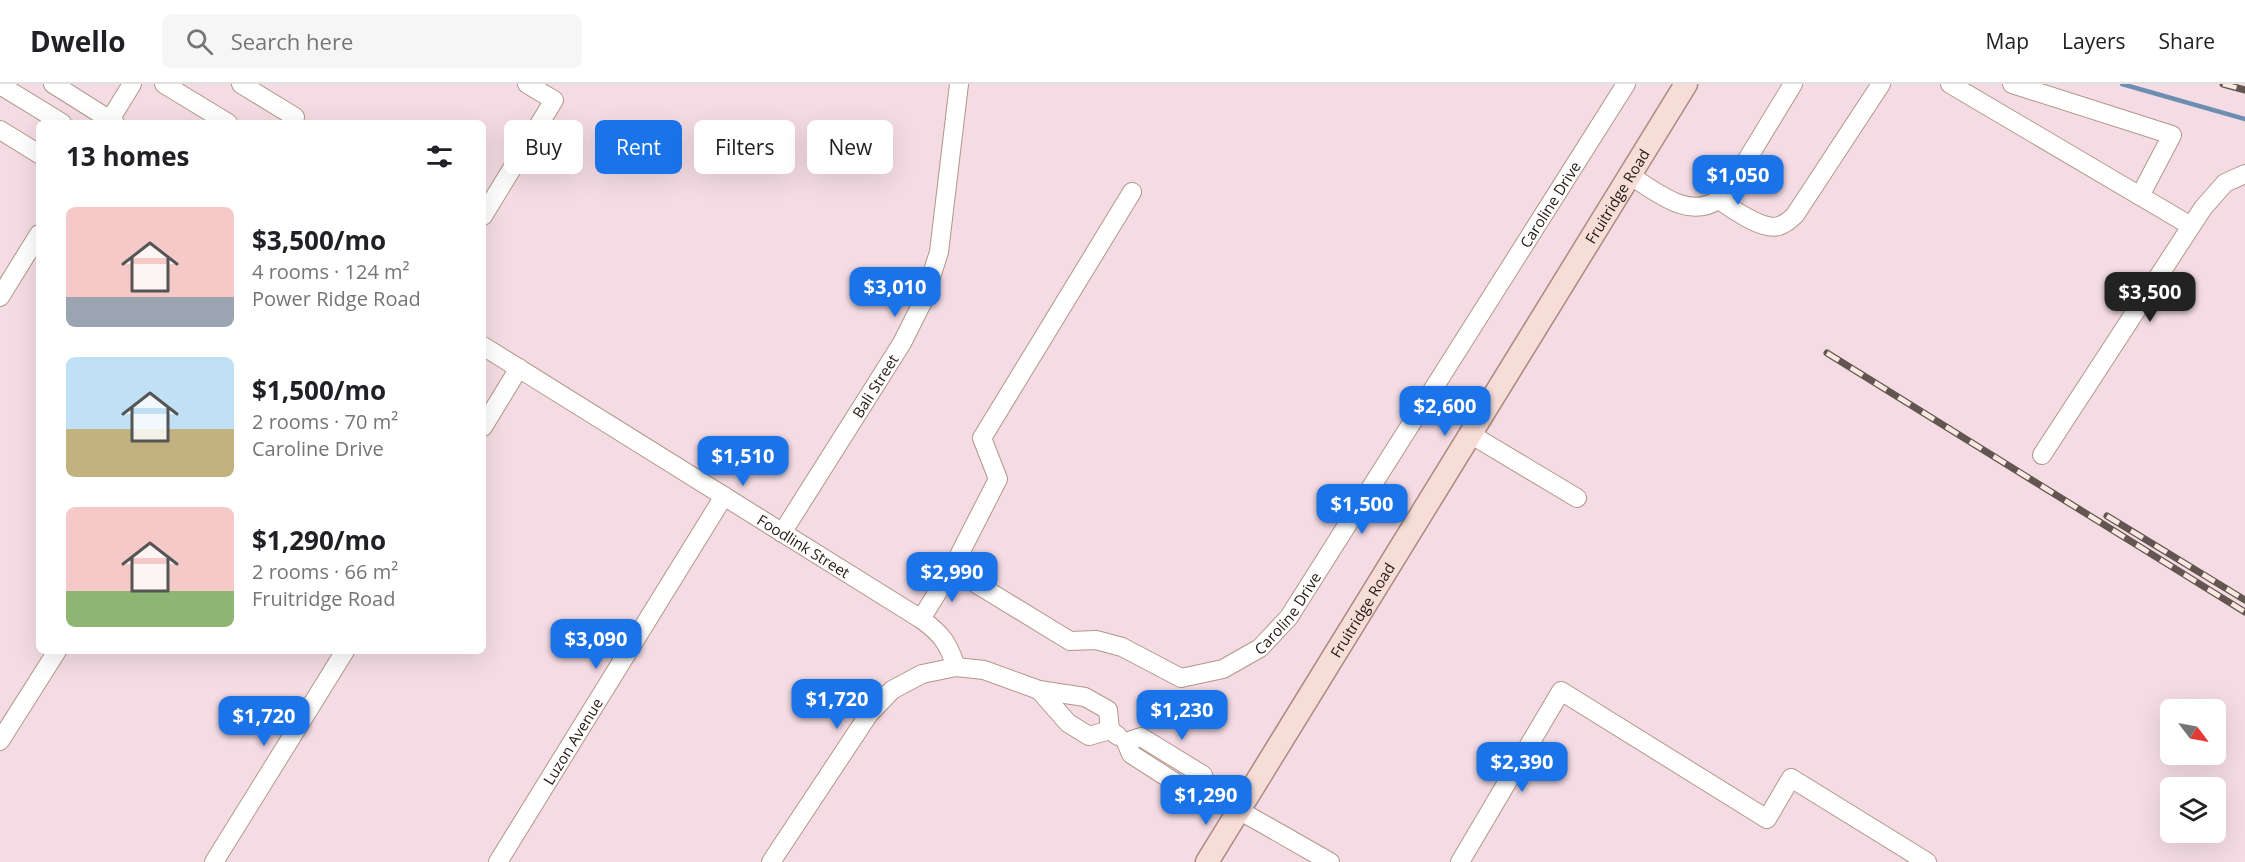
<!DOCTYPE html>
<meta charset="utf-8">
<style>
:root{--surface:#fff;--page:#f6f6f6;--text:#202124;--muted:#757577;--line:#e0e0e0;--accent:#1a73e8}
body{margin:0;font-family:"Open Sans",sans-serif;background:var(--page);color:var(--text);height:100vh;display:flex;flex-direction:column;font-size:22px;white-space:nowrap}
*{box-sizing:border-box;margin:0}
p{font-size:20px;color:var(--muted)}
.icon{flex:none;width:33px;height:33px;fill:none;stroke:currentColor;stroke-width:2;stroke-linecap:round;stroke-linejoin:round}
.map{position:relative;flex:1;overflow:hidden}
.side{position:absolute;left:36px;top:36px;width:450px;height:534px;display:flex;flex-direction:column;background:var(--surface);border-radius:9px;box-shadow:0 6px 24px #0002}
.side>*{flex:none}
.banner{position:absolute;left:504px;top:36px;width:570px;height:54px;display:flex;gap:12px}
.needle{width:39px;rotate:122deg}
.fabs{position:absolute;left:2160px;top:615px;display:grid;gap:12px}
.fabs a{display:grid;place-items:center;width:66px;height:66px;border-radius:9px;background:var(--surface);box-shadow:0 6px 24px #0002;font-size:30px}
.price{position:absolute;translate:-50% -51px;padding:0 14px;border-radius:12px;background:var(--accent);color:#fff;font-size:20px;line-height:39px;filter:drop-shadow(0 2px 3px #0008)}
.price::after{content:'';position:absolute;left:50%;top:36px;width:18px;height:14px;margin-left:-9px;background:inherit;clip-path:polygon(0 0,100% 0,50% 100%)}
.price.selected{background:#222;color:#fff}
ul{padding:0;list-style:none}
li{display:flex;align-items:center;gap:18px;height:150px;padding:0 30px}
li span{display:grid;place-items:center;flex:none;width:168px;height:120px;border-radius:9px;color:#555}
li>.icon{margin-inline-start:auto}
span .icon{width:72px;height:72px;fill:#fffc;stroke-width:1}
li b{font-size:26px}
h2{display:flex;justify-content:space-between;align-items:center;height:72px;padding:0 30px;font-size:26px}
.chip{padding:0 21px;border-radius:9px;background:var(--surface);box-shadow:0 6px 24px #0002;font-size:21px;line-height:54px}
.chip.selected{background:var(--accent);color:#fff}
header{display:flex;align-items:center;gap:36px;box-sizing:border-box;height:84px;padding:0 30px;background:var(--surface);border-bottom:2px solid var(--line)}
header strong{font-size:28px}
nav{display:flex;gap:33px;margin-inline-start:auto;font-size:21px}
.search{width:420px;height:54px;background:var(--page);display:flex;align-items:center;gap:15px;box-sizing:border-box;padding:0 21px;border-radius:9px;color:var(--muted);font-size:22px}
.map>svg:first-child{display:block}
</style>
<header>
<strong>Dwello</strong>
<div class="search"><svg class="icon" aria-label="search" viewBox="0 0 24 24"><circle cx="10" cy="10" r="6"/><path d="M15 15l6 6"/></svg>Search here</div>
<nav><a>Map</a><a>Layers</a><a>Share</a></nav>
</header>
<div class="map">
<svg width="2245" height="778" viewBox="0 0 2245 778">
<rect width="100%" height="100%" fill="#fbe9e1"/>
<path fill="#f5dce4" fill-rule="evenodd" d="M0,0H2245V778H0ZM39,39H483V567H39ZM2170,626H2216V670H2170ZM2170,704H2216V748H2170Z"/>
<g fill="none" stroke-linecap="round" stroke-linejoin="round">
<path stroke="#6d8db1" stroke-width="4.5" d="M2122,0L2245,35"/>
<g stroke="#b19689" stroke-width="20">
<g id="minor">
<path d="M53,0L115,39"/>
<path d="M164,0L228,39"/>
<path d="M241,0L295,33L292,39"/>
<path d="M1950,0L2191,142"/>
<path d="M2012,0L2172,51L2140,112"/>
<path d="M0,1L62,39"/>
<path d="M108,39L132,0"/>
<path d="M0,46L39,70"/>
<path d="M1629,91C1656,107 1687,136 1718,116C1723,113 1727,106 1731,102L1793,0"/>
<path d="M1719,116C1733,125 1762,147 1779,142C1785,140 1791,135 1795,131L1881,0"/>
<path d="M483,132L554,16L527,0"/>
<path d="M0,213L39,150"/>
<path id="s1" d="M483,262L921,535C942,550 948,559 956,583"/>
<path d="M483,343L519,284"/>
<path d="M1470,350L1577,414"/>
<path d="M2042,371L2203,124L2225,99L2245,90"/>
<path id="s2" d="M782,449L902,259L924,215L939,168L959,0"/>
<path id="s3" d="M952,485L1070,557L1096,556L1122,563L1181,594L1223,585L1260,564L1289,533L1626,0"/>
<path d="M921,535L952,485L998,395L982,354L1132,108"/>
<path d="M1039,606L1068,639L1089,652L1110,646L1118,652"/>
<path d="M0,657L57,567"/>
<path d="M1126,658L1141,653L1203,691L1207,708L1330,778"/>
<path d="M1126,658L1131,670L1193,710L1207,708"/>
<path d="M214,778L345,567"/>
<path id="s4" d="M498,778L724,412"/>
<path d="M771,778L869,630L892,606L922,590L956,583L984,586L1039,606L1085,613L1108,626L1110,646"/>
<path d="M1460,778L1561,607L1767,735L1791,694L1927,778"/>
</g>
</g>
<g stroke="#aa8a81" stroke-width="25">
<g id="major">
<path id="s5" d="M1207,778L1686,0"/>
</g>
</g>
<use href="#minor" stroke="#fff" stroke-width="18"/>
<use href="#major" stroke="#f7ddd7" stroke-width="22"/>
<g stroke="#635650" stroke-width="7">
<g id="rail">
<path d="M2223,0L2245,6"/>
<path d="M1827,269L2245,528"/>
<path d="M2107,432L2245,516"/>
</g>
</g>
<use href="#rail" stroke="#fbe9e1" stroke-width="4.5" stroke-dasharray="14" stroke-linecap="butt"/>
</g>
<g text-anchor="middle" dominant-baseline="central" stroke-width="4.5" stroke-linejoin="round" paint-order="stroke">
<g font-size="15" fill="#231914" stroke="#fbe9e1">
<text stroke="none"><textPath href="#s5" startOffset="782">Fruitridge Road</textPath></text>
<text stroke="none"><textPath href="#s3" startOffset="874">Caroline Drive</textPath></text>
<text stroke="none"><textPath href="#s2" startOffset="174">Bali Street</textPath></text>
<text stroke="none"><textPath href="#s1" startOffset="378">Foodlink Street</textPath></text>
<text stroke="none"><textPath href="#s3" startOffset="388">Caroline Drive</textPath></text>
<text stroke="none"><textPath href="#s5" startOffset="296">Fruitridge Road</textPath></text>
<text stroke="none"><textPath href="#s4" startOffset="142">Luzon Avenue</textPath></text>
</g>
</g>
</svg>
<div class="fabs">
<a><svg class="needle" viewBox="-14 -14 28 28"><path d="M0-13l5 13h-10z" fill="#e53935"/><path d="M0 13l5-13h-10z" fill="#757577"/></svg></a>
<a><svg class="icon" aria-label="layers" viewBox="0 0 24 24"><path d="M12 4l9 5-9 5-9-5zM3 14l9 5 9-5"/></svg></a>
</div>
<b class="price" style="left:1738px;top:122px">$1,050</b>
<b class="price" style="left:895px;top:234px">$3,010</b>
<b class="price selected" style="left:2150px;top:239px">$3,500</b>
<b class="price" style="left:1445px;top:353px">$2,600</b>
<b class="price" style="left:743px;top:403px">$1,510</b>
<b class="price" style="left:1362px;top:451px">$1,500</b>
<b class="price" style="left:952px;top:519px">$2,990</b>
<b class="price" style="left:596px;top:586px">$3,090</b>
<b class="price" style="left:837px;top:646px">$1,720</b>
<b class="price" style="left:1182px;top:657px">$1,230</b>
<b class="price" style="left:264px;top:663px">$1,720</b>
<b class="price" style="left:1522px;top:709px">$2,390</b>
<b class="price" style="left:1206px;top:742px">$1,290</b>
<div class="banner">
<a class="chip">Buy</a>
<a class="chip selected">Rent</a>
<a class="chip">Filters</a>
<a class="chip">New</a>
</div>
<section class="side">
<h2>13 homes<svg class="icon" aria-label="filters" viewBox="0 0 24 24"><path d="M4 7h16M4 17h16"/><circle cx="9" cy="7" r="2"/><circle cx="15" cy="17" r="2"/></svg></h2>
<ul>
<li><span style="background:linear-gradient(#f6c9c9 75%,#9aa5b1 0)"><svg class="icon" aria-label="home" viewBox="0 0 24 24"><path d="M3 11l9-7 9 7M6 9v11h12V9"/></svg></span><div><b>$3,500/mo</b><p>4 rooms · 124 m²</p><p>Power Ridge Road</p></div></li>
<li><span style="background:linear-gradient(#bfe0f5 60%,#c2b280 0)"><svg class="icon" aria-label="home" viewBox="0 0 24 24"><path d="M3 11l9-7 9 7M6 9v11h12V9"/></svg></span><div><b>$1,500/mo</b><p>2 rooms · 70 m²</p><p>Caroline Drive</p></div></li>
<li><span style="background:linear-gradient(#f6c9c9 70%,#8fb573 0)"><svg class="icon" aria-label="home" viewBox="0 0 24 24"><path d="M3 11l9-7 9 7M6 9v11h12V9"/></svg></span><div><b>$1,290/mo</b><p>2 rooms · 66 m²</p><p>Fruitridge Road</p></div></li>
</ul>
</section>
</div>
